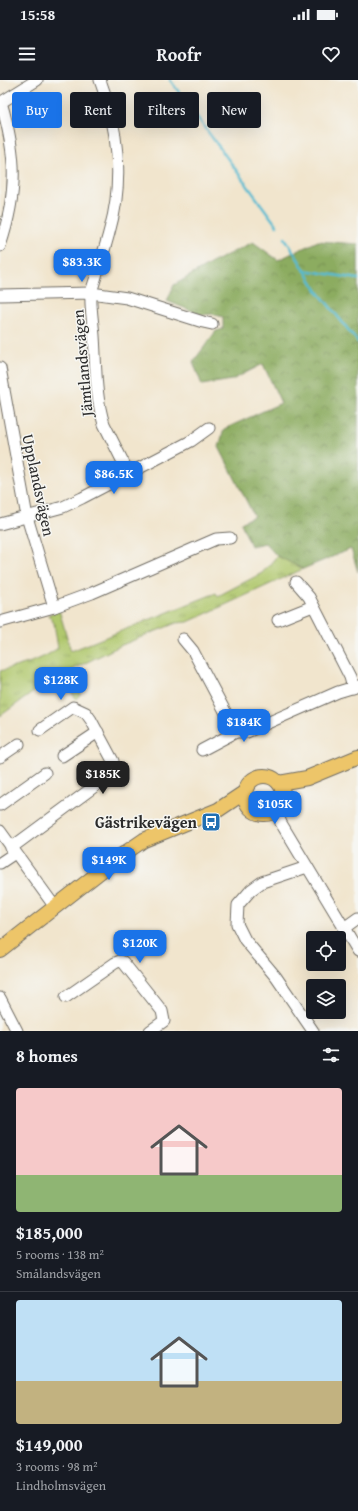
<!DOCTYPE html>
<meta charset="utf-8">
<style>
:root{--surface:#171b24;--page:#20242c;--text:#f1f3f6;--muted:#9ea1a6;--line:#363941;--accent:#1a73e8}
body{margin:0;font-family:"Gentium Book Plus",serif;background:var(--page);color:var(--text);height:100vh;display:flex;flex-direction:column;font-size:15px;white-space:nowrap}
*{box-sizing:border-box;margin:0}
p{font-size:13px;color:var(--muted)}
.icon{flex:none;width:22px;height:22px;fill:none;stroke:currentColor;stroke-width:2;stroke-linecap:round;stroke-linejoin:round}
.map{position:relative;height:951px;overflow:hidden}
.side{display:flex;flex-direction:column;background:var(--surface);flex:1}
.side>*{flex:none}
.top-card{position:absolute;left:12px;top:12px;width:334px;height:36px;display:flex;gap:8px}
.fabs{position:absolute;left:306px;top:851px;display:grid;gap:8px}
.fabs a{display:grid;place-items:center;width:40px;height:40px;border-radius:4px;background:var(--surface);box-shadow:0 4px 16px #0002;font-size:20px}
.price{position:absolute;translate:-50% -34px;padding:0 9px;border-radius:8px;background:var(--accent);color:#fff;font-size:13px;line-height:26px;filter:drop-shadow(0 1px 2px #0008)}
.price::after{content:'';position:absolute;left:50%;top:24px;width:12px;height:9px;margin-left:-6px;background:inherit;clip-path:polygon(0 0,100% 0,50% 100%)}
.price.current{background:#222;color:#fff}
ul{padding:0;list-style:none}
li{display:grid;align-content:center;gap:8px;height:212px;padding:0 16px}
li+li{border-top:1px solid var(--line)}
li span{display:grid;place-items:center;height:124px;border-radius:4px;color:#555}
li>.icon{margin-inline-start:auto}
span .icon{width:72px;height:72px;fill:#fffc;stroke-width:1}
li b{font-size:17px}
h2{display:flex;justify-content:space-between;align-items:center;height:48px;padding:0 16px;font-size:17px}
.chip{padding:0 14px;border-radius:4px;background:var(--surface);box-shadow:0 4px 16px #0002;font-size:14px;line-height:36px}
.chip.current{background:var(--accent);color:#fff}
.status{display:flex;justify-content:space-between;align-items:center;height:28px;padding:0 20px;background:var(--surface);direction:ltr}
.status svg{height:11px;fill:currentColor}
header{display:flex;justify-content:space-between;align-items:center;height:52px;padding:0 16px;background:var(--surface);font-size:18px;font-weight:800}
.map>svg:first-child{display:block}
</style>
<div class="status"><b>15:58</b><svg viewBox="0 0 49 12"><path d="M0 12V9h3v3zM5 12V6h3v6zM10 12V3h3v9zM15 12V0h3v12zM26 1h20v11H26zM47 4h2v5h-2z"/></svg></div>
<header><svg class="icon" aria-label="menu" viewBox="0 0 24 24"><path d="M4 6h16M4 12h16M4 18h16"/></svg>Roofr<svg class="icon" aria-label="heart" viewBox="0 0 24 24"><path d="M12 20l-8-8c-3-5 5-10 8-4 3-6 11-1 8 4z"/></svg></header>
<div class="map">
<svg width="358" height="951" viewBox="0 0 358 951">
<defs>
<pattern id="forest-crowns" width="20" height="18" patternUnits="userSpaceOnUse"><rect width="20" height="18" fill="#8cac60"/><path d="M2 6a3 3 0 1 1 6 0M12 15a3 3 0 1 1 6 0" fill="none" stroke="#738c4f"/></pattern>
<pattern id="park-tufts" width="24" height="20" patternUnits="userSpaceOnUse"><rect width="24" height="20" fill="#b0c86d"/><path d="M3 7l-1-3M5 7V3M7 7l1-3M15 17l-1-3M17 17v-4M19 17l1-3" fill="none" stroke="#8fa35a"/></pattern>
</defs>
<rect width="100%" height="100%" fill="#f6f6f2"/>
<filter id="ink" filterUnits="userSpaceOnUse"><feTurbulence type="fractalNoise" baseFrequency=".025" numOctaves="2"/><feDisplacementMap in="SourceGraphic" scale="8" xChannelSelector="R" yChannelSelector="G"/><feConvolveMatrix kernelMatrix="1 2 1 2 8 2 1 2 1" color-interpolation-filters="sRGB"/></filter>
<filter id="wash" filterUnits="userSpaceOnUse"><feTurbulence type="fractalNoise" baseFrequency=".012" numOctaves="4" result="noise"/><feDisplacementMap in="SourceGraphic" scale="16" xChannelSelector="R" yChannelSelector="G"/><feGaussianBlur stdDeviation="0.9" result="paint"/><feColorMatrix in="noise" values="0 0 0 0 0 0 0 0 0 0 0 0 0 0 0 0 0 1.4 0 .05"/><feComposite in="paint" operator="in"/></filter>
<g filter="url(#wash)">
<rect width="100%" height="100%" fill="#f1e5cd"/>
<path fill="url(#forest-crowns)" stroke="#5c6c46" d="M318,161L358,164V492L351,469L303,489L277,476L265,463L251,466L241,443L254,436L219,367L224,349L281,323L263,284L232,300L202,305L193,282L216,251L223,249V237L212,234L202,235L167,221L174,205L215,181L253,162L278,180Z"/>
<path fill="url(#park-tufts)" stroke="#6e7a4c" d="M277,476L303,489L188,542L176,543L122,565L73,589L81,614L76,619L59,594L0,636V591C21,585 41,581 58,568L54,543L48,535L59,530L71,571L216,513L218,516L262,493Z"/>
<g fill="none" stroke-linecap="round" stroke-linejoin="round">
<g stroke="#54bbd1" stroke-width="2.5">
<path d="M170,0L277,146"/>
<path d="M285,158L319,213L358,262"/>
<path d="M304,190L358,199"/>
</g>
</g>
</g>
<g filter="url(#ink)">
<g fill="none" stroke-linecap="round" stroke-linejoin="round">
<g stroke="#706c64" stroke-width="13">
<g id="minor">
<path d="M100,0C118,47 124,100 110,149C106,165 101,180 96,196C95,201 92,208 91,213C90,227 93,242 94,256C96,284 95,316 104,344L129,394"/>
<path d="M0,23L37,0"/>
<path d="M0,166C18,112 17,76 1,22"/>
<path d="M0,215L91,213L127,218L203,242L212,244"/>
<path d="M0,288L27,437L54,527L92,513L216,459L230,458"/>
<path d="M0,444L63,427L82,418L191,361L209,348"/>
<path d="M296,502L309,517L350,597L353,608"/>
<path d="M278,540L313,526"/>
<path d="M0,542L54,527"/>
<path d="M183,559L193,571L236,652H247L338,612L358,606"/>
<path d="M202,670L236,652"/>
<path d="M62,676L98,652"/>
<path d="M0,677L19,664"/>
<path d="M0,725L45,693"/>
<path d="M276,730L281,743L358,871"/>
<path d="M0,751L55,827"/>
<path d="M11,768L114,692L113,681L91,640L86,633L73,627L40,650"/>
<path d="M0,783L15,773"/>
<path d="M307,787L262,802L251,810L238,825L237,844L245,860L276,897L313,951"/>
<path d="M344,848L358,838"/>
<path d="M66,917L115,883L120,881L123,882L162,931L164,941L150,951"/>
<path d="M0,918L17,951"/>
</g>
</g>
<g stroke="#706c64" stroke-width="16">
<g id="major">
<circle cx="264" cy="715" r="19"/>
<path d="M279,703L307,698L358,677"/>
<path d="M0,870L119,777L144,760L218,730L245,712"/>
</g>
</g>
<use href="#minor" stroke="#fff" stroke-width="11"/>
<use href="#major" stroke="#edc569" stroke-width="14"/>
</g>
</g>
<defs>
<g id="bus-square" transform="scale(1)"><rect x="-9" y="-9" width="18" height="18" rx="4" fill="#1f6fb2" stroke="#f6f6f2"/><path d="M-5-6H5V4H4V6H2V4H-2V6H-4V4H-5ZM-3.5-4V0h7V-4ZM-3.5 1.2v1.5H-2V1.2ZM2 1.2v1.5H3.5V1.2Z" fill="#fff"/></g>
</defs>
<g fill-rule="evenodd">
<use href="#bus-square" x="211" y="742"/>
</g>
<g text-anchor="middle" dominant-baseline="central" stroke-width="3" stroke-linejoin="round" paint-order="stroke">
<g font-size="16" fill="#2b2b2b" stroke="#f6f6f2">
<text transform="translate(82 283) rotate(-95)">Jämtlandsvägen</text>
<text transform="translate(39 405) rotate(78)">Upplandsvägen</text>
</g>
<g font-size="16" font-weight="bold" fill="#2b2b2b" stroke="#f6f6f2" text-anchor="end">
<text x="197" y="742">Gästrikevägen</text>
</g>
</g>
</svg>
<div class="fabs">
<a><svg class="icon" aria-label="locate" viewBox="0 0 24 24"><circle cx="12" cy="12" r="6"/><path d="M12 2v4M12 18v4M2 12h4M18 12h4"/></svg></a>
<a><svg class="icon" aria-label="layers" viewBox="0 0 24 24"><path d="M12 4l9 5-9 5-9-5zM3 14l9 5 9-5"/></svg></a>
</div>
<b class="price" style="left:82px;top:203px">$83.3K</b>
<b class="price" style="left:114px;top:415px">$86.5K</b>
<b class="price" style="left:61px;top:621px">$128K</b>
<b class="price" style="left:244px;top:663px">$184K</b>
<b class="price current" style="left:103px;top:715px">$185K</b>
<b class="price" style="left:275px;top:745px">$105K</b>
<b class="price" style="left:109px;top:801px">$149K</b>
<b class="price" style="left:140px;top:884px">$120K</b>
<div class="top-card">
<a class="chip current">Buy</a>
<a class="chip">Rent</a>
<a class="chip">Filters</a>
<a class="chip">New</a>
</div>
</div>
<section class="side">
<h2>8 homes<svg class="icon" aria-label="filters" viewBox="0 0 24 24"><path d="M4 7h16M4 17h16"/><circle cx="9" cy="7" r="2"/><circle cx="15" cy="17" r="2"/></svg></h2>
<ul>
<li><span style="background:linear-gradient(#f6c9c9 70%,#8fb573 0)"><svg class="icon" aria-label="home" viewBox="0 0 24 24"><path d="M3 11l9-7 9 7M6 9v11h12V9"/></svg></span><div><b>$185,000</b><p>5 rooms · 138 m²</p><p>Smålandsvägen</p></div></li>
<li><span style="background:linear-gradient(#bfe0f5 65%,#c2b280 0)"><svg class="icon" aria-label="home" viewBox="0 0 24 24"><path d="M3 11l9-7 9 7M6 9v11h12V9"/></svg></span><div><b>$149,000</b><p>3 rooms · 98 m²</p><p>Lindholmsvägen</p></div></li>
</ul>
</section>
